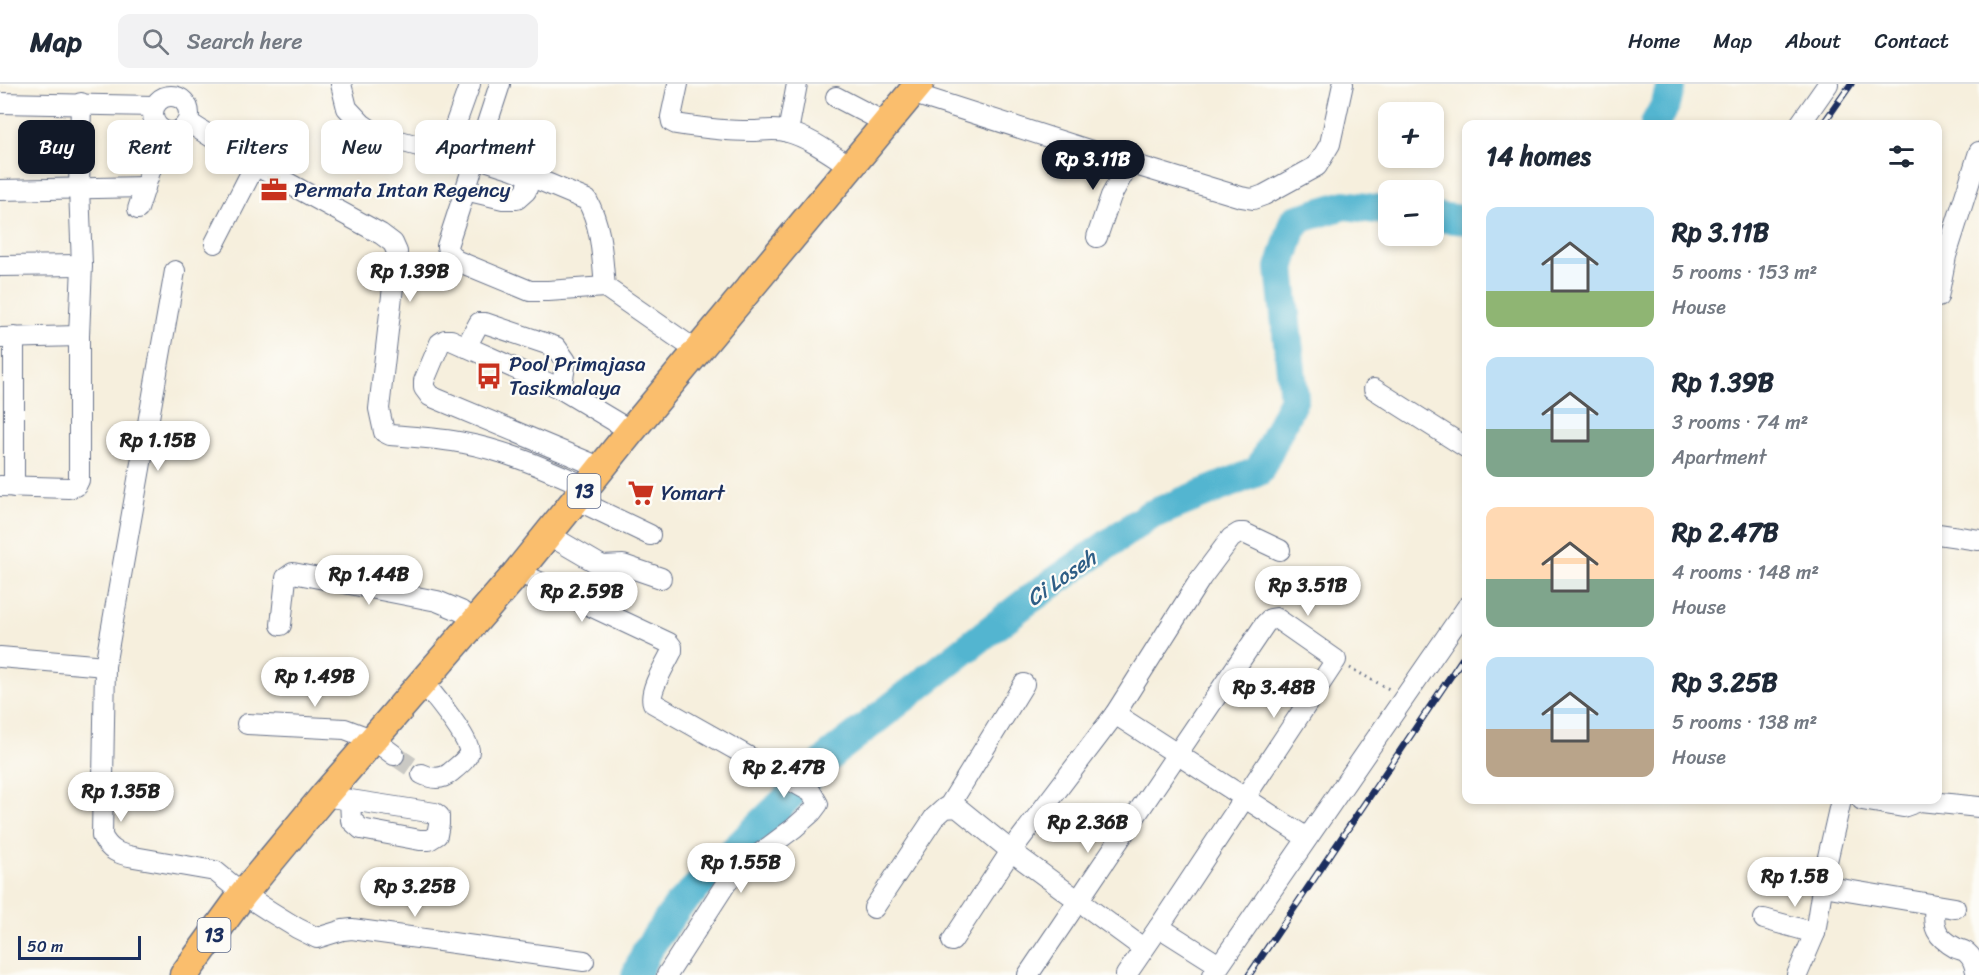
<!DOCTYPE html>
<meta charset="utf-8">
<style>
:root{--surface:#fff;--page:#f2f2f3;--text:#1f2937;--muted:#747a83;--line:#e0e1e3;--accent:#111827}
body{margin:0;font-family:Sriracha,sans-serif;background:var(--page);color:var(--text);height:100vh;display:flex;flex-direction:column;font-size:22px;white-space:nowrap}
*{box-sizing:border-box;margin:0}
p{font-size:20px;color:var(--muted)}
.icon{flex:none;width:33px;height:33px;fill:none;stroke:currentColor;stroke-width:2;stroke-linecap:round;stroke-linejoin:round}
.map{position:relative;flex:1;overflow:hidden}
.side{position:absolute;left:1462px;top:36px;width:480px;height:684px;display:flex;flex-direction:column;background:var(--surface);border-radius:12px;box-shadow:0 3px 9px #0003}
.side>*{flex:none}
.top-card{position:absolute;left:18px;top:36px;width:570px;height:54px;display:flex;gap:12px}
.controls{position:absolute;left:1378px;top:18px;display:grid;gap:12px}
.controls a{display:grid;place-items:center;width:66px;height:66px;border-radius:12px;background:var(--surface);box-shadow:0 3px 9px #0003;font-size:30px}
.scale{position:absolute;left:18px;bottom:15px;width:123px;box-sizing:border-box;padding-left:6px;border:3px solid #1b2f5e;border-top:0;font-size:16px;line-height:21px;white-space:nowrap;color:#1b2f5e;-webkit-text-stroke:4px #fdfcf7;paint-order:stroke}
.price{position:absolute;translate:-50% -51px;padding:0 14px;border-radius:21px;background:#fff;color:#222;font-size:20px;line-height:39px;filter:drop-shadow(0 2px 3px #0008)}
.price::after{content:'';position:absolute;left:50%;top:36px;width:18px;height:14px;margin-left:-9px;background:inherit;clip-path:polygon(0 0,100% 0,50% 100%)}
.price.selected{background:var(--accent);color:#fff}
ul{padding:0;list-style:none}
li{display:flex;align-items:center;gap:18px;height:150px;padding:0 24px}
li span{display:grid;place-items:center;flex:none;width:168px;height:120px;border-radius:12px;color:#555}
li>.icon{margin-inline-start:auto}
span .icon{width:72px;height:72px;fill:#fffc;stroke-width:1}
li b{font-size:26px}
h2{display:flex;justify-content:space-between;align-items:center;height:72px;padding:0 24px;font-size:26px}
.tag{padding:0 21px;border-radius:12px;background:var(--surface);box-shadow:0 3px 9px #0003;font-size:21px;line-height:54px}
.tag.selected{background:var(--accent);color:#fff}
header{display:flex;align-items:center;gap:36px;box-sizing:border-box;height:84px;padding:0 30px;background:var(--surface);border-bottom:2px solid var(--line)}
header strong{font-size:28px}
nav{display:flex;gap:33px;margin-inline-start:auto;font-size:21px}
.search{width:420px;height:54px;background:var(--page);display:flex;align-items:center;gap:15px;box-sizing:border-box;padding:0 21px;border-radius:12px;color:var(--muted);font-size:22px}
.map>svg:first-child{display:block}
</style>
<header>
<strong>Map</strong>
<div class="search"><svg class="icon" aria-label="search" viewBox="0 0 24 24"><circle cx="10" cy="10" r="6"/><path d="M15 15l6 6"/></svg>Search here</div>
<nav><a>Home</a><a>Map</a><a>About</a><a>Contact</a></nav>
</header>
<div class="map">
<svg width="1979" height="891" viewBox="0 0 1979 891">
<rect width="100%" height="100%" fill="#fdfcf7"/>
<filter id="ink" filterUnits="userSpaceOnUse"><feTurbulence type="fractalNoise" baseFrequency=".0167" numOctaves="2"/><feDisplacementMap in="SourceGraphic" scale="12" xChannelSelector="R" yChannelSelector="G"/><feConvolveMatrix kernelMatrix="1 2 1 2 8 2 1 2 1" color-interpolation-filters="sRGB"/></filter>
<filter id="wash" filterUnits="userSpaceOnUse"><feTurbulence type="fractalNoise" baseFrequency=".008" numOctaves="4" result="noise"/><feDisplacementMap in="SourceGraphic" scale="24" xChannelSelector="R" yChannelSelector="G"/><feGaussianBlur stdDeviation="1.35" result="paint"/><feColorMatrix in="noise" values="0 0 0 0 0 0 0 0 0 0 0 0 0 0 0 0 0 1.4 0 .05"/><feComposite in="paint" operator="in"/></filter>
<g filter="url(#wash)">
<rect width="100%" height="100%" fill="#f6efdd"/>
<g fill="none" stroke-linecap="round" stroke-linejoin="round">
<g stroke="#52b5d0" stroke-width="30">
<path d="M1655,40L1666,20L1671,0"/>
<path d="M1434,133L1467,136"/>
<path d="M636,891L647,866L678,822L833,669L1026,518L1148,432L1259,387L1294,314L1280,184L1295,136L1345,121L1389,127"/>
</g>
</g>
</g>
<g filter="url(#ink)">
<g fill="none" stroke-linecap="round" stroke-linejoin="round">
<path stroke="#cac9c4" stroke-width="20" stroke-dasharray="20 10" stroke-linecap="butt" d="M394,671L422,690"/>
<g stroke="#68728a" stroke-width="22">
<g id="minor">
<path d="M341,0L347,24L362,40L378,51L433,66L447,64L513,85L587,116C602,143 602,173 605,203L697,267"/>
<path d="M500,0L447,162L448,167L455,176L530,207H548L605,203"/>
<path d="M678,0L671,33L672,38L676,40C701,44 725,47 751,47C763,47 776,44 788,48C810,54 831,70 850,82"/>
<path d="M911,9L1129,79L1241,113L1253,115L1264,111L1317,82L1330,60L1343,0"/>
<circle cx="171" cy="30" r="18"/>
<path d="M836,13L886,39"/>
<path d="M0,19L154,22"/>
<path d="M188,38L255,81L381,150L393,159L397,168L379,325L384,348L390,351C414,353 440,354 464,359C507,367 547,385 587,403"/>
<path d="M1800,40L1828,0"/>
<path d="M788,48L797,0"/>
<path d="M447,64L470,0"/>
<path d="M0,106L145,103"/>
<path d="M465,106L503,115H517L526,107L531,93"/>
<path d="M138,125L163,47"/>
<path d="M1097,153L1111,112L1129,79"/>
<path d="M215,159L255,81"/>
<path d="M0,182L82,181"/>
<path d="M175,187L105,582L102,752C109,766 118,770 134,773L215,787L243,810L271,828L297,844L317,854L343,846L352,845L584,877"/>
<path d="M1938,213L1946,172L1979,68"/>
<path d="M0,254L79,252"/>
<path d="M466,263L479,239H485L556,263L566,277L561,305"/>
<path d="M1374,305L1467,364"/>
<path d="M602,384L430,312L424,304V297L440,259L445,256H451L561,305L631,347"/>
<path d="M0,402L69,404L76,402L79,396V252L82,181L79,104L81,19"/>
<path d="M14,403V253"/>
<path d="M577,416L650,451"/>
<path d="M1938,450L1979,456"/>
<path d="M549,451L602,482L623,481L661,494"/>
<path d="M518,488L669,559L672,563V567C666,579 648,608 653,619L811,708L818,720L812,728L794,744L746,780L727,798L667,891"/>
<path d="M281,541L286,494L293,489L437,517L461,527L475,538"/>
<path d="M0,573L105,582"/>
<path d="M1115,630L1307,754"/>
<path d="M247,640L345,645L374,656L394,671"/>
<path d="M422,690C432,695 442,696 451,688C457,683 469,674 469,667C470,655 432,609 423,598"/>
<path d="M324,712L435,729L439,732V740L437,751L429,756H420L361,745L351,736L350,716"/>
<path d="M1862,716L1903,723L1920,717L1979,723"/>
<path d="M949,722L1024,600"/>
<path d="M1823,802L1955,824"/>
<path d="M1935,822C1932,843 1936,853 1956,864C1960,866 1965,866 1968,870C1974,875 1975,884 1977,891"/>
<path d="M874,824L934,734L945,724L957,723L1011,767L1115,630L1201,494L1231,454L1239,449H1244L1280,466"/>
<path d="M1764,835L1815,849"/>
<path d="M952,857L1011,767L1143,864"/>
<path d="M1028,891L1265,540L1270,535L1276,534L1336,576L1159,843"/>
<path d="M1126,891L1159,843L1219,881"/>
<path d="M1213,891L1467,523"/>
<path d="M1797,891L1815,849L1825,786L1841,716"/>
</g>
</g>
<g stroke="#68728a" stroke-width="31">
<path id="highway" d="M184,891L243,810L324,712L511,496L631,347L919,0"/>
</g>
<path stroke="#68728a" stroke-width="3" stroke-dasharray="1.5 4.5" stroke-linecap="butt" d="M1350,584L1389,605"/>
<use href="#minor" stroke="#fff" stroke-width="20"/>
<use href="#highway" stroke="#fabe6d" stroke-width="28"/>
<g stroke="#1b2f5e" stroke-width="7">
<g id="rail">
<path d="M1823,40L1851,0"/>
<path d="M1249,891L1467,568"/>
</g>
</g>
<use href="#rail" stroke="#fdfcf7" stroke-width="4.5" stroke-dasharray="14" stroke-linecap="butt"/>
</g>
</g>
<defs>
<g id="office-bare" transform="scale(2.07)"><path d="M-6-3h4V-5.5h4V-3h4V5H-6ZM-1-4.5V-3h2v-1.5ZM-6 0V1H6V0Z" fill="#c8321e" stroke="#fdfcf7" stroke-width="2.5" paint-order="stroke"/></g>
<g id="bus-bare" transform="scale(2.07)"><path d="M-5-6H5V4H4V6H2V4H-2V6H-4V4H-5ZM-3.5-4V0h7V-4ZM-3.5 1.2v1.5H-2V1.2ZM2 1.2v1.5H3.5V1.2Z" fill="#c8321e" stroke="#fdfcf7" stroke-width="2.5" paint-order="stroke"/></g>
<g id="supermarket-bare" transform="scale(2.07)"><path d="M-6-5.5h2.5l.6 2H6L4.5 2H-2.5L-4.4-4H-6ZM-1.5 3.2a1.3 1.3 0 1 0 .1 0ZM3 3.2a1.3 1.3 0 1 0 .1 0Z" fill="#c8321e" stroke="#fdfcf7" stroke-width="2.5" paint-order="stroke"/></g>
</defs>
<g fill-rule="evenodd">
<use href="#office-bare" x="274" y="106"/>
<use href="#bus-bare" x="489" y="292"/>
<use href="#supermarket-bare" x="641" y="409"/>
</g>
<g text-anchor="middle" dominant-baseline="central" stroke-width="4.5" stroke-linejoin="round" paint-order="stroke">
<g fill="#fdfcf7" stroke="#5f6c8c" stroke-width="1.5">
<rect x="567.5" y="390" width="33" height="34" rx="4.5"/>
<rect x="197.5" y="834" width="33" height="34" rx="4.5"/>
</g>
<g font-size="20" font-weight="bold" fill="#1b2f5e">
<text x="584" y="407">13</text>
<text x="214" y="851">13</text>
</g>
<g font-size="21" fill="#1b2f5e" stroke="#fdfcf7" text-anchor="start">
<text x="294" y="106">Permata Intan Regency</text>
<text x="509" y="280">Pool Primajasa<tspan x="509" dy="24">Tasikmalaya</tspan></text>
<text x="661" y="409">Yomart</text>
</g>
<g font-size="22" font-style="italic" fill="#2e5e86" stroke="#fdfcf7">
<text transform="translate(1061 494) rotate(-35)">Ci Loseh</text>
</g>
</g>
</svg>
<div class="controls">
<a>+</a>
<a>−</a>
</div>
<div class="scale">50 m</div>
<b class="price selected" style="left:1093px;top:107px">Rp 3.11B</b>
<b class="price" style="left:410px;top:219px">Rp 1.39B</b>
<b class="price" style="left:158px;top:388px">Rp 1.15B</b>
<b class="price" style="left:369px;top:522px">Rp 1.44B</b>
<b class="price" style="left:1308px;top:533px">Rp 3.51B</b>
<b class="price" style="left:582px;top:539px">Rp 2.59B</b>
<b class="price" style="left:315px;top:624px">Rp 1.49B</b>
<b class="price" style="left:1274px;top:635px">Rp 3.48B</b>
<b class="price" style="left:784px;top:715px">Rp 2.47B</b>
<b class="price" style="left:121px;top:739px">Rp 1.35B</b>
<b class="price" style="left:1088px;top:770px">Rp 2.36B</b>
<b class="price" style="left:741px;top:810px">Rp 1.55B</b>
<b class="price" style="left:1795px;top:824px">Rp 1.5B</b>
<b class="price" style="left:415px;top:834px">Rp 3.25B</b>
<div class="top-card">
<a class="tag selected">Buy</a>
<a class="tag">Rent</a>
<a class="tag">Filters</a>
<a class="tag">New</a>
<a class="tag">Apartment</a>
</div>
<section class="side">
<h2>14 homes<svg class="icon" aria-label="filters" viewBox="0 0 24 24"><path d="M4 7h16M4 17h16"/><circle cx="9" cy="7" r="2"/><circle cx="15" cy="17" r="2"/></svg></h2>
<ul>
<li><span style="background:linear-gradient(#bfe0f5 70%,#8fb573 0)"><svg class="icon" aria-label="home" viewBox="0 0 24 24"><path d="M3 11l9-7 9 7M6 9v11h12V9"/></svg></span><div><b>Rp 3.11B</b><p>5 rooms · 153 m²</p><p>House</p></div></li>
<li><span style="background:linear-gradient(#bfe0f5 60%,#7fa58c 0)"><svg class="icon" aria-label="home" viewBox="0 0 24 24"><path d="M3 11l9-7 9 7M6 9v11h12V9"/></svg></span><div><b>Rp 1.39B</b><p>3 rooms · 74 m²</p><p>Apartment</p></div></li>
<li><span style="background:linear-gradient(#ffd9b3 60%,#7fa58c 0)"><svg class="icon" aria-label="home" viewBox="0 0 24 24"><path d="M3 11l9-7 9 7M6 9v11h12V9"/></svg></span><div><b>Rp 2.47B</b><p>4 rooms · 148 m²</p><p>House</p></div></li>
<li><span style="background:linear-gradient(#bfe0f5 60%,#b9a48a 0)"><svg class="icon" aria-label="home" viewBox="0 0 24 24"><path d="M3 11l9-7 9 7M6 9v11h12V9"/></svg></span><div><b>Rp 3.25B</b><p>5 rooms · 138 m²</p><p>House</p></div></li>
</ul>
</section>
</div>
